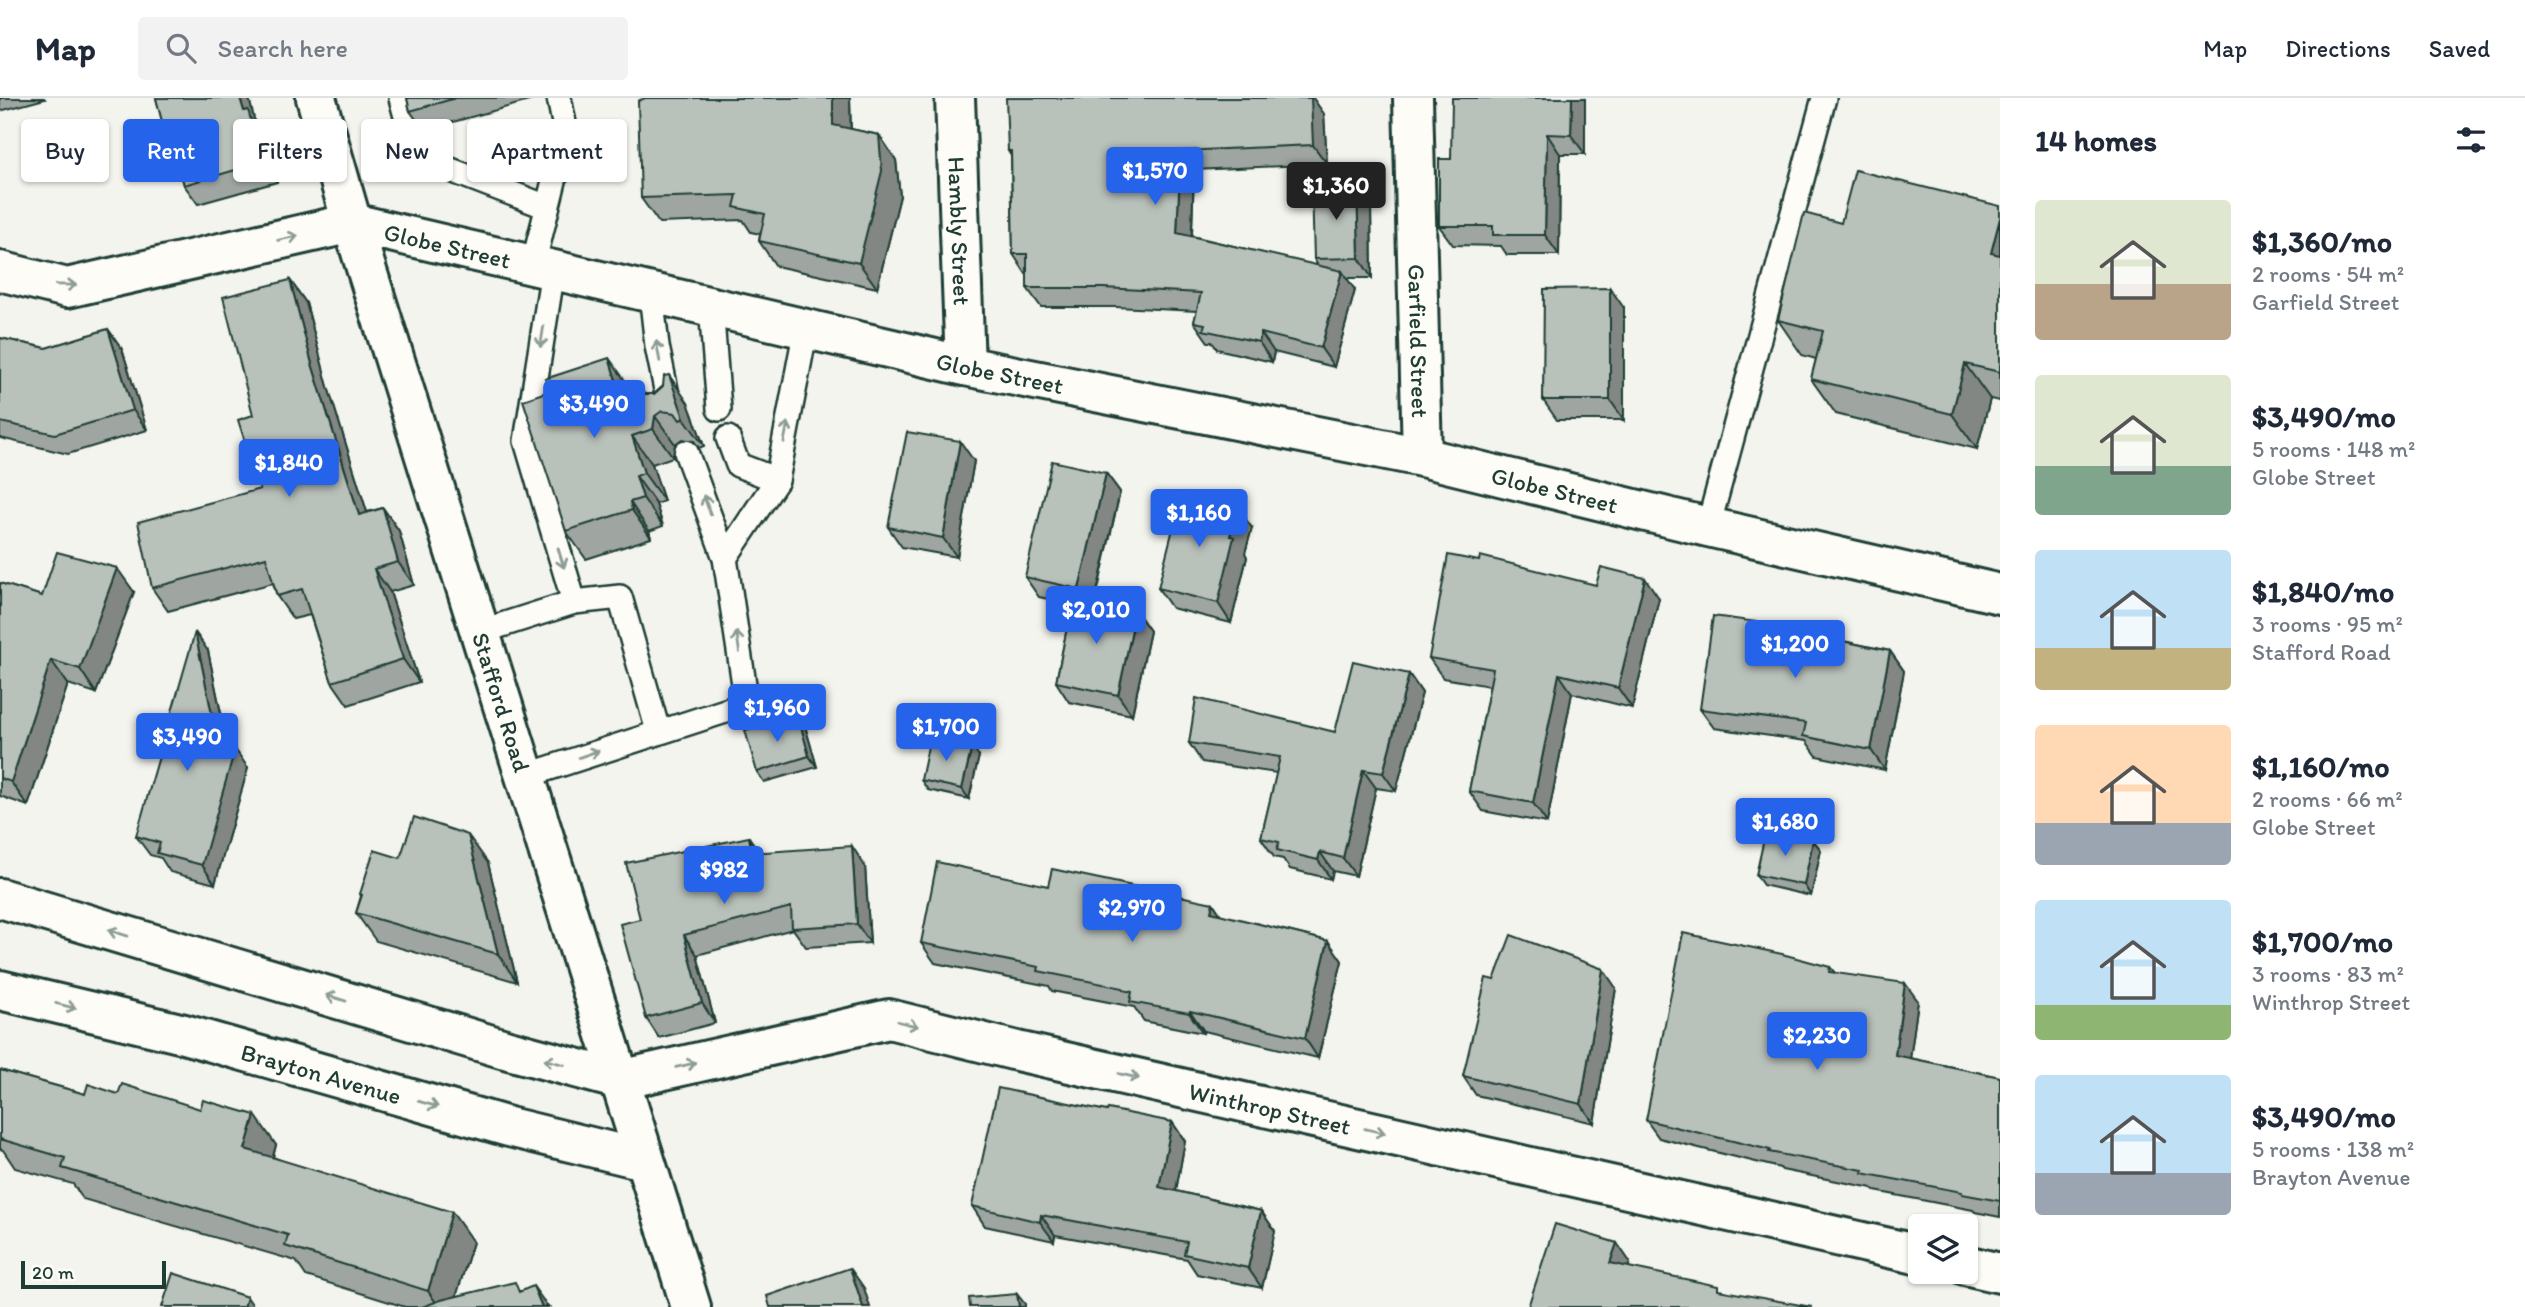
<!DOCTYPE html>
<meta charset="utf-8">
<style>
:root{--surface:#fff;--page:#f2f2f3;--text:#1f2937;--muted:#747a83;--line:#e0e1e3;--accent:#2563eb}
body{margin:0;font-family:Itim,sans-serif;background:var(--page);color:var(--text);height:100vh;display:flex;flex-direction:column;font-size:26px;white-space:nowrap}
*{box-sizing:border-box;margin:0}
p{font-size:23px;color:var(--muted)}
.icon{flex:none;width:38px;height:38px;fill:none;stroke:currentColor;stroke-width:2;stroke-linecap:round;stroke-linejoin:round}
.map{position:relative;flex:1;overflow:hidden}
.details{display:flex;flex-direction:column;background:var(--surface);width:525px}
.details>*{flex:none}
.hud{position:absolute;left:21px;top:21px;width:665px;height:63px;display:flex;gap:14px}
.tools{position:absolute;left:1908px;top:1116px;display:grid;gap:14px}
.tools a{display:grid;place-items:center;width:70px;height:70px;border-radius:7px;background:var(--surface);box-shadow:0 2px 5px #0004;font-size:35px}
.scale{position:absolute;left:21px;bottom:18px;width:145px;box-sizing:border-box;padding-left:7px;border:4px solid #1f3d34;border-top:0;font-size:19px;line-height:24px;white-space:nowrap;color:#1f3d34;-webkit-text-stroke:5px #fdfcf7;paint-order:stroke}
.price{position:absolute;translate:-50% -60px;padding:0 16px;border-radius:7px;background:var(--accent);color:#fff;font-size:23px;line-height:46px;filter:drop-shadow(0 2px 4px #0008)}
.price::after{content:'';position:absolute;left:50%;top:42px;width:21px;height:16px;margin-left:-10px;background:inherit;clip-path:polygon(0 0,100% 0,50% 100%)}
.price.on{background:#222;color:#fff}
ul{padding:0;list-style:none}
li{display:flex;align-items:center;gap:21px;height:175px;padding:0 35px}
li span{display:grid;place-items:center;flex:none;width:196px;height:140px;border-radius:7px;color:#555}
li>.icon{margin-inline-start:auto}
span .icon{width:84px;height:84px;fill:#fffc;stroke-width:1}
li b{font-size:30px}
h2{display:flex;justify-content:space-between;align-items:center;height:84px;padding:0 35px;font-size:30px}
.chip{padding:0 24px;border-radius:7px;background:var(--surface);box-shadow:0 2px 5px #0004;font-size:24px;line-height:63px}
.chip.on{background:var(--accent);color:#fff}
header{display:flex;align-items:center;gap:42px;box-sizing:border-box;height:98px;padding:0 35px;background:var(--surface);border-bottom:2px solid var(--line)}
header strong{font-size:33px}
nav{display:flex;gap:38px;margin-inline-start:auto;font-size:24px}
.search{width:490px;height:63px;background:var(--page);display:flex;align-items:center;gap:18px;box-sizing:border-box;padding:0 24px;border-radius:7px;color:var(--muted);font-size:26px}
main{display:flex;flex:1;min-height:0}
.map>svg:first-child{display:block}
</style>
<header>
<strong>Map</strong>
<div class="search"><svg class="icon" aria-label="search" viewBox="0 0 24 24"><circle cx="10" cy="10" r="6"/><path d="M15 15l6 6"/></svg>Search here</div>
<nav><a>Map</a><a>Directions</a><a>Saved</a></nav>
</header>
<main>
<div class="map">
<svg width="2000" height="1209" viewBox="0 0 2000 1209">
<rect width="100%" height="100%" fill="#f4f4ef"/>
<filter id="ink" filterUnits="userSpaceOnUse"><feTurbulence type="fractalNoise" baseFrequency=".0143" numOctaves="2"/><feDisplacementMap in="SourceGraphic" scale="14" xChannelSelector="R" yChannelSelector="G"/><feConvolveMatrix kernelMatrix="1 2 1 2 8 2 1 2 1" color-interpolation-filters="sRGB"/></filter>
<g filter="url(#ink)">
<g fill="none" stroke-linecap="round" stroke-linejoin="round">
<g stroke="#1f3d34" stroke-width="28">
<g id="service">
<path d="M401,0L417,59L547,109"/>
<path d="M533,167L566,35L559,0"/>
<path d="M553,172L526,343L574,504"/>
<path d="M651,195L657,248L670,311"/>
<path d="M711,208L719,311"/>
<path d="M728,340L738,367L777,382"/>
<path d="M686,354L725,460"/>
<path d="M1708,429L1824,0"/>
<path d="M480,534L574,504L620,499L658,633"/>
<path d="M525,678L747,606L725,460L777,382L806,230"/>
</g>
</g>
<g stroke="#1f3d34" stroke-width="44">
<g id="minor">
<path id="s1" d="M955,0L965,268"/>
<path id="s2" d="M1413,0L1422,359"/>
<path d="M0,173L67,190L352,125"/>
<path id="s3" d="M620,982L889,921L1017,953L1920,1157"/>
<path d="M1965,1167L2000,1175"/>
</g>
</g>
<g stroke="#1f3d34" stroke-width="44">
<path id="tertiary" d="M316,0L352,125"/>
</g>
<g stroke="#1f3d34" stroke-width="44">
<g id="secondary">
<path id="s4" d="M352,125L965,268L1422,359L1708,429L2000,496"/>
<path id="s5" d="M352,125L691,1209"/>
<path d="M0,800L505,951L620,982"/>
<path id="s6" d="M0,892L184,936L509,1029L644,1062"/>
</g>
</g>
<use href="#service" stroke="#fdfcf7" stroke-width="23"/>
<use href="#minor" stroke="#fdfcf7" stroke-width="38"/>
<use href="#tertiary" stroke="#fdfcf7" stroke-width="38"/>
<use href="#secondary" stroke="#fdfcf7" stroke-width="38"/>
</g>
<g fill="#9fa6a1" stroke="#1f3d34" stroke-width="2">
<path d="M0,0H44L45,1L0,13Z"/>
<path d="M156,0H249L254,21L261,31L277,84L198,106L184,87L179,70L171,58Z"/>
<path d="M407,0H540L424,32L410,13Z"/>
<path d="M645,0H850L851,31L879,37L896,62L900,98L877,190L776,168L759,143L760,136L751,134L743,122L659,125L641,100Z"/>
<path d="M1585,0V56H1560L1559,157H1507L1501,148L1453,147L1439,128L1451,61Z"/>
<path d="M1313,1L1324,16L1327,66L1194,72L1192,138L1318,168L1314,161L1371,108L1372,180H1346L1355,192L1334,269L1274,254L1272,264L1217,251L1212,244H1208L1194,224L1197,213L1116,209H1041L1027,190V176H1026L1013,156L1011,58L1008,53Z"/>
<path d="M2000,108V303L1990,301L1977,351L1836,316L1811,281L1816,261L1802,257L1778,222L1841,125Z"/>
<path d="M290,182L306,205L328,289L367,414L383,410L399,433L414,487L390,494L419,584L348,607L332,584L310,517L293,521L277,498L273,485L168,513L152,490L260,391L253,317Z"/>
<path d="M1624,210V322H1557L1543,302Z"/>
<path d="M108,231L122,251L147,332L68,356L0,340V240L46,250Z"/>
<path d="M629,289L645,296L688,305L704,348L699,350L694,343L682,341L675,346L673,359L652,366L664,403L656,406L663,428L649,433L651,440L586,461L566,433Z"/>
<path d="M974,363L957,459L902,449L888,429Z"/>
<path d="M1106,375L1120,394L1095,505L1136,513L1150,533L1132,617L1069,604L1056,584L1072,506L1039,499L1025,479Z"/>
<path d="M1252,430L1245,455L1247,459L1231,525L1172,510L1158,490Z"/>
<path d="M0,485L42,498L134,494L96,595L68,586L28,708L0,698Z"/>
<path d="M1596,487L1659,500L1632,610L1572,595L1547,725L1483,713L1469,693L1490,588L1443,580L1429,560Z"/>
<path d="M1779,527L1782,530L1890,553L1904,573L1885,672L1817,658L1806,643L1714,630L1700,611Z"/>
<path d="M208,553L228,649L248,670L215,786L170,774L161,760L150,757L136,738Z"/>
<path d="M1409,576L1422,595L1396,693L1376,690L1356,778L1333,773L1331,781L1290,771L1283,761L1274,759L1261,740L1277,675L1202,664L1189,645L1335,634Z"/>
<path d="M798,618L805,628L817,669L764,684L757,674Z"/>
<path d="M979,658L969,701L928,692L921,682Z"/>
<path d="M1813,742L1821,752L1811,798L1763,787L1756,777Z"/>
<path d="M760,754L865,768L870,845L806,849L793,831L697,857L715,925L659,940L646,920L640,821Z"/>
<path d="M400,760L488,765L517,884L376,843L356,815L361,798L360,796Z"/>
<path d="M1048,788L1213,805L1221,817L1328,843L1342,863L1318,960L1204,933L1203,935L1144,923L1134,909L1052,893L1049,888L935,865L921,845Z"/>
<path d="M1830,869L1835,875L1918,903L1910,960L2000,979V1119L1975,1114L1973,1112L1875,1093L1872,1090L1782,1072L1780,1070L1659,1040L1646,1022Z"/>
<path d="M1494,882L1616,890L1594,1025L1476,997L1463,978Z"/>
<path d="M0,972L85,996L276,1047L273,1059L473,1144L456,1198L521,1193L548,1209H405L306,1178L296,1163L83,1101L73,1086L15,1070L3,1052L0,1051Z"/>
<path d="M1107,1013L1172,1024L1185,1043L1176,1093L1261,1113L1275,1133L1262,1190L1197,1176L1187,1161L1055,1137L1054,1143L985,1128L972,1108Z"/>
</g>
<g fill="#828783" stroke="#1f3d34" stroke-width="2">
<path d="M240,0H249L254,21L261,31L277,84L263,64L244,13Z"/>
<path d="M833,0H850L851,52L833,27Z"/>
<path d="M1302,0H1313L1324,16L1327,66L1313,47Z"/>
<path d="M1572,0H1585V56L1571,37Z"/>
<path d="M1547,36L1560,56L1559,157L1545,137Z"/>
<path d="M879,37L896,62L900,98L877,190L859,165Z"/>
<path d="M1181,53L1194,72L1191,154L1177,135Z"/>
<path d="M1357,88L1371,108L1372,180L1359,160Z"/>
<path d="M2000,120V168L1991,155Z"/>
<path d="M1342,173L1355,192L1334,269L1321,250Z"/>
<path d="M290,182L306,205L328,289L375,440L359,417L312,266Z"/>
<path d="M1610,190L1624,210V322L1610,302Z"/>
<path d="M108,231L122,251L147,332L133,312Z"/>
<path d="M1261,235L1274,254L1272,264L1259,244Z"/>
<path d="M609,260L629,288L639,321L619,292Z"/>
<path d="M1965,266L1990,301L1977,351L1952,316Z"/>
<path d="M669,277L688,305L704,348L684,320Z"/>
<path d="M655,318L675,346L673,359L653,331Z"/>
<path d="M632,338L652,366L664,403L644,375Z"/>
<path d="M960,343L974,363L957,459L943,440Z"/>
<path d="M1106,375L1120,394L1093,511L1079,491Z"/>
<path d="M636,378L656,406L663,428L643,400Z"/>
<path d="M630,404L649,433L651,440L632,412Z"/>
<path d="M383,410L399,433L414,487L398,464Z"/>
<path d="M1238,410L1252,430L1245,455L1247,459L1231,525L1218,505L1230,438Z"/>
<path d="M117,470L134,494L96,595L80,571Z"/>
<path d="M374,471L390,494L419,584L403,561Z"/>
<path d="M1645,480L1659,500L1632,610L1618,590Z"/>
<path d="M1136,513L1150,533L1132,617L1118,597Z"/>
<path d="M195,534L208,553L231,664L235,651L248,670L215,786L202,767L218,646Z"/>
<path d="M1890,553L1904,573L1885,672L1871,652Z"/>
<path d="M51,562L68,586L28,708L11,684Z"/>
<path d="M1409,576L1422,595L1396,693L1383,675Z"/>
<path d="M1559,576L1572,595L1547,725L1533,705Z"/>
<path d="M798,618L805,628L817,669L809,658Z"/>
<path d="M972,648L979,658L969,701L962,691Z"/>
<path d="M1363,672L1376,690L1356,778L1343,760Z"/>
<path d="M468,737L488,765L517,884L498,856Z"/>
<path d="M749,739L762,758L752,755Z"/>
<path d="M1813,742L1821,752L1811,798L1804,787Z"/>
<path d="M852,748L865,768L870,845L857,826Z"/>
<path d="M1320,754L1333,773L1331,781L1318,762Z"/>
<path d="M1213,805L1226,825L1211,814Z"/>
<path d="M684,837L697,857L715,925L702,905Z"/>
<path d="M1328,843L1342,863L1318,960L1305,940Z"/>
<path d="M1603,871L1616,890L1594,1025L1581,1006Z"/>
<path d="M1905,885L1918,903L1908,976L1895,957Z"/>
<path d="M1190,913L1204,933L1203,935L1189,915Z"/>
<path d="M255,1017L276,1047L267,1081L245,1051Z"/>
<path d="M1172,1024L1185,1043L1173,1109L1159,1089Z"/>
<path d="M1261,1113L1275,1133L1262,1190L1248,1170Z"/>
<path d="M452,1114L473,1144L453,1209H439L428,1193Z"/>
<path d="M1041,1117L1055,1137L1054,1143L1040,1124Z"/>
<path d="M1617,1145L1630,1164L1624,1184L1610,1165Z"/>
<path d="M850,1170L864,1190L870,1209H863Z"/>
<path d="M533,1188L548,1209H542Z"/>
<path d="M1017,1196L1025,1206V1209H1019Z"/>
<path d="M247,1199L254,1209H244Z"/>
</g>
<g fill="#b9c1bb" stroke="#1f3d34" stroke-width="2">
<path d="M156,0H240L244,13L248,12L263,64L184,87L176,56L171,58Z"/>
<path d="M407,0H456L410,13Z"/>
<path d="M645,0H833V27L879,37L882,73L859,165L759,143L765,116L734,109L737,97L641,100L638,3Z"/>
<path d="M1006,0H1311L1313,47L1181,53L1177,135L1342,173L1321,250L1261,235L1259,244L1203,232L1205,226L1194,224L1201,195L1103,190H1027V156H1013L1011,53H1008Z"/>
<path d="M1452,0H1572L1571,37L1547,36L1545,137H1493V128H1439V61H1451Z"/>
<path d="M1855,72L2000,108V120L1991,155L2000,157V274L1965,266L1952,316L1811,281L1823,233L1778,222L1804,115L1841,125Z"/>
<path d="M1357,88L1359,160L1314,161L1312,89Z"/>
<path d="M290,182L312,266L359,417L383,410L398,464L374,471L403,561L332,584L302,491L277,498L266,459L152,490L138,424L260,391L238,322L253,317L223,199Z"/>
<path d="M1610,190V302H1543L1544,191Z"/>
<path d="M108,231L133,312L55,336L0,324V240L46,250Z"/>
<path d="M609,260L619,292L637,287L645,296H654L663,288L664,278L669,277L684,320L680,322L675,315L662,313L655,318L653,331L632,338L644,375L636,378L643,400L630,404L632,412L566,433L523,302L549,293L545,281Z"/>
<path d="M907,334L960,343L943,440L888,429Z"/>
<path d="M1052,363L1106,375L1079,491L1025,479Z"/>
<path d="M1182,395L1238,410L1230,438L1234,439L1218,505L1158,490Z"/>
<path d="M57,454L117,470L80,571L51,562L11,684L0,680V485L42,498Z"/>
<path d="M1448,457L1479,463L1480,458L1596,487L1601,469L1645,480L1618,590L1559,576L1533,705L1469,693L1493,571L1429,560Z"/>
<path d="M1073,500L1136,513L1118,597L1056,584Z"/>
<path d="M1713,518L1779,527V530L1890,553L1871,652L1803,638L1806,625L1700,611Z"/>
<path d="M195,534L218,646L235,651L202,767L157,755L160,745L136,738Z"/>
<path d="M1353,563L1409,576L1383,675L1363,672L1343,760L1320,754L1318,762L1277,752L1279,744L1261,740L1280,659L1189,645L1196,600L1335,634Z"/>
<path d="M798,618L809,658L757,674L745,632Z"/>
<path d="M930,639L972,648L962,691L921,682Z"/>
<path d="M414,719L468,737L498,856L356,815L362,797L360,796L374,752L400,760Z"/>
<path d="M1766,732L1813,742L1804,787L1756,777Z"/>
<path d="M749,739L752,755L852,748L857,826L792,830L791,809L684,837L702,905L646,920L620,826L640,821L626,765Z"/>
<path d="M937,764L1048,788L1052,771L1213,805L1211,814L1328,843L1305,940L1190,913L1189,915L1130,904L1132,894L1123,892V890L1038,873L1039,869L921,845Z"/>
<path d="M1683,835L1782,856L1830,869L1829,874L1905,885L1895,957L2000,979V1103L1962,1096V1094L1862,1075L1863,1072L1769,1054L1770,1052L1646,1022Z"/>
<path d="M1511,837L1603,871L1581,1006L1463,978L1486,880L1494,882Z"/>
<path d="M0,972L85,996L88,986L118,996L122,986L200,1011L203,1002L255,1017L245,1051L452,1114L428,1193L285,1148L288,1137L62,1070L65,1060L0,1041Z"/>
<path d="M998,990L1107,1013L1108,1011L1172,1024L1159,1089L1261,1113L1248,1170L1184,1156L1187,1144L1041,1117L1040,1124L972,1108Z"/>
<path d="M1555,1126L1617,1145L1610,1165L1718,1188V1192L1812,1209H1528Z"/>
<path d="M850,1170L863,1209H770L767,1198Z"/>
<path d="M173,1175L247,1199L244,1209H162Z"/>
<path d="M515,1184L519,1194L533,1188L542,1209H422L441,1202Z"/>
<path d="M1017,1196L1019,1209H970L969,1200Z"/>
</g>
<defs><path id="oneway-shaft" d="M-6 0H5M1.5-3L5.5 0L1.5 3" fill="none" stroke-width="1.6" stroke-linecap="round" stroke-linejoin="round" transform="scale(1.75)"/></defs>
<g stroke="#8e9c96">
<use href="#oneway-shaft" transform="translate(288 140) rotate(-13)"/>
<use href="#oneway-shaft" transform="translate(66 187) rotate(1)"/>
<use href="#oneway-shaft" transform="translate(542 239) rotate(99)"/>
<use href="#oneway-shaft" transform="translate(658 253) rotate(-100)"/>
<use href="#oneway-shaft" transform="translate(786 334) rotate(-79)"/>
<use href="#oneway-shaft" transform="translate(707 407) rotate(-110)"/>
<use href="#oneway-shaft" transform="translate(561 460) rotate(73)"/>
<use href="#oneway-shaft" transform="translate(738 544) rotate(-98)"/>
<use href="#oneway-shaft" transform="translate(589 656) rotate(-19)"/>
<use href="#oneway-shaft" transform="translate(118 835) rotate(-163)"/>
<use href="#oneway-shaft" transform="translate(336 900) rotate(-163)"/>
<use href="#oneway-shaft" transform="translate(66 908) rotate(14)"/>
<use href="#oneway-shaft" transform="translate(908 926) rotate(14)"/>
<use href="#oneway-shaft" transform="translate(554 964) rotate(-165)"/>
<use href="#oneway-shaft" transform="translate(686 967) rotate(-13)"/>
<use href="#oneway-shaft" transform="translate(1129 978) rotate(13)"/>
<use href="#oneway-shaft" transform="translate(428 1006) rotate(16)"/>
<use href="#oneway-shaft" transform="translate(1375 1033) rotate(13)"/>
</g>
</g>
<g text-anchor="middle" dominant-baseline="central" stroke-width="5" stroke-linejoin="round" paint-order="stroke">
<g font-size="24" fill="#1f3d34" stroke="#fdfcf7">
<text stroke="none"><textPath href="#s1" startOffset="133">Hambly Street</textPath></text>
<text stroke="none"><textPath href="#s4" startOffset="98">Globe Street</textPath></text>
<text stroke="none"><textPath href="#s2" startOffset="243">Garfield Street</textPath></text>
<text stroke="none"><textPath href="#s4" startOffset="665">Globe Street</textPath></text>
<text stroke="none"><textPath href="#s4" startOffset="1232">Globe Street</textPath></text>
<text stroke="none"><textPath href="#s5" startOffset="502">Stafford Road</textPath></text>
<text stroke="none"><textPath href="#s6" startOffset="332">Brayton Avenue</textPath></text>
<text stroke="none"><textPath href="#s3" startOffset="667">Winthrop Street</textPath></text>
</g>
</g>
</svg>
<div class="tools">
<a><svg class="icon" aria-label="layers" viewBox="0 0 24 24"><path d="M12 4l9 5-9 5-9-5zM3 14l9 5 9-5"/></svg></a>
</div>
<div class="scale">20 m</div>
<b class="price" style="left:1155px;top:109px">$1,570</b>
<b class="price on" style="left:1336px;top:124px">$1,360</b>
<b class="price" style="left:594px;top:342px">$3,490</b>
<b class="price" style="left:289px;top:401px">$1,840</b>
<b class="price" style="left:1199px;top:451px">$1,160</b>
<b class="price" style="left:1096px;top:548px">$2,010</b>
<b class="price" style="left:1795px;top:582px">$1,200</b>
<b class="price" style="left:777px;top:646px">$1,960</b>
<b class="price" style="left:946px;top:665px">$1,700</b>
<b class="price" style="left:187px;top:675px">$3,490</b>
<b class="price" style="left:1785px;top:760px">$1,680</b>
<b class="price" style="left:724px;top:808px">$982</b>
<b class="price" style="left:1132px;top:846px">$2,970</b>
<b class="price" style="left:1817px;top:974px">$2,230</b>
<div class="hud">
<a class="chip">Buy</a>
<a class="chip on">Rent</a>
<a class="chip">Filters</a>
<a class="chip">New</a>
<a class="chip">Apartment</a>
</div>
</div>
<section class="details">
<h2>14 homes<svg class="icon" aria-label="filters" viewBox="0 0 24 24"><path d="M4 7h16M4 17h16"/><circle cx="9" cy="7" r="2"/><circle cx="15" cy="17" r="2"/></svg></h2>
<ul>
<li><span style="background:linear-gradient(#dfe7d0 60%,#b9a48a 0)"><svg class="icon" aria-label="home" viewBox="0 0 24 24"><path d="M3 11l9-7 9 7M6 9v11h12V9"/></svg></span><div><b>$1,360/mo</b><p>2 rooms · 54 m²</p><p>Garfield Street</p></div></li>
<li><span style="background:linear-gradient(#dfe7d0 65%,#7fa58c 0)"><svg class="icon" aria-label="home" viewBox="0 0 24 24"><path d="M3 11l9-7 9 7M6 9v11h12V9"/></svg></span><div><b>$3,490/mo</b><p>5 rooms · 148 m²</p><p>Globe Street</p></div></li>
<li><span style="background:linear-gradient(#bfe0f5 70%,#c2b280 0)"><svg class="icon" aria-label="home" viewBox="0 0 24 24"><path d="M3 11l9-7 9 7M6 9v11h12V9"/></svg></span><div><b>$1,840/mo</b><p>3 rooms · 95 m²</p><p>Stafford Road</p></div></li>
<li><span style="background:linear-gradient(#ffd9b3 70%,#9aa5b1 0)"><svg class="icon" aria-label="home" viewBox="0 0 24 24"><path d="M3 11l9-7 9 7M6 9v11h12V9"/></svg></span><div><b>$1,160/mo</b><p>2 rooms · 66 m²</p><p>Globe Street</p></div></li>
<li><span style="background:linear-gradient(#bfe0f5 75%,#8fb573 0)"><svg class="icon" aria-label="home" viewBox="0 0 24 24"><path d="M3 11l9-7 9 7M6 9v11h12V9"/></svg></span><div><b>$1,700/mo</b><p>3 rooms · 83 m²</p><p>Winthrop Street</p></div></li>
<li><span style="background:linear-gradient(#bfe0f5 70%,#9aa5b1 0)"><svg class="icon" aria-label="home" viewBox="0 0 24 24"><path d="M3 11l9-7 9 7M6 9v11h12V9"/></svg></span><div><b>$3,490/mo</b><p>5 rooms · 138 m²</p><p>Brayton Avenue</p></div></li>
</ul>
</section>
</main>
